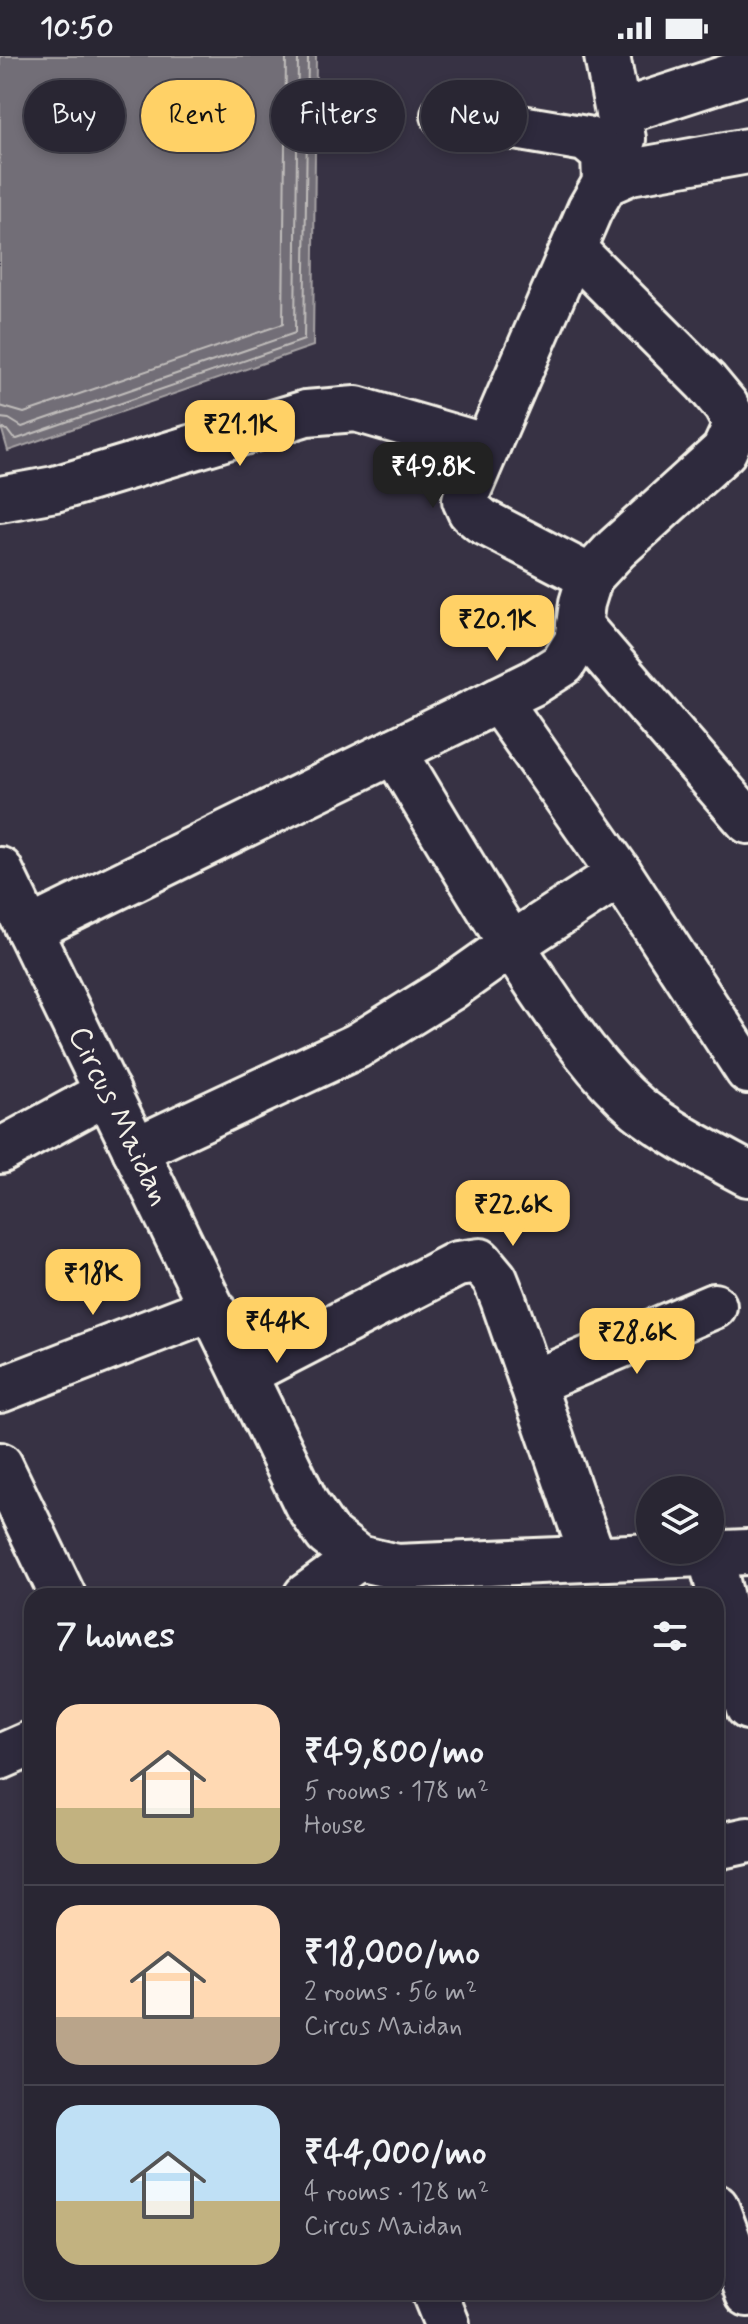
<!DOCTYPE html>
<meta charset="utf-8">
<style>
:root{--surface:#292633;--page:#312e3b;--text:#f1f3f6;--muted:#a5a5ac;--line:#45434e;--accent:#ffd166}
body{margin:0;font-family:Mynerve,sans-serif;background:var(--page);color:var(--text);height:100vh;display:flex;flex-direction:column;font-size:30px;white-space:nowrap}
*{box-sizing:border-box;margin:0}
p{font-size:26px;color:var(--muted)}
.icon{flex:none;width:44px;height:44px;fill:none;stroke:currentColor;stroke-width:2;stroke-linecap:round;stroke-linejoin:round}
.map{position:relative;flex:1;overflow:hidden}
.side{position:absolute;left:24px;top:1532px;width:700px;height:712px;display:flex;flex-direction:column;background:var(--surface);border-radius:24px;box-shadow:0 4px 12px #0003,0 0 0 2px var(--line)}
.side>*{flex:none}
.top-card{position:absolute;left:24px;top:24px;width:700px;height:72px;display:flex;gap:16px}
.buttons{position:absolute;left:636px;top:1420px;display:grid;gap:16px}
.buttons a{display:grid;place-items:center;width:88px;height:88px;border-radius:50%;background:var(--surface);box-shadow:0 4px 12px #0003,0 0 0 2px var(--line);font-size:40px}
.price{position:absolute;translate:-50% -68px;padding:0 18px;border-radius:16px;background:var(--accent);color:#111;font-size:26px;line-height:52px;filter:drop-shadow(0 2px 4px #0008)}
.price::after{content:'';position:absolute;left:50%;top:48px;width:24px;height:18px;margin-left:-12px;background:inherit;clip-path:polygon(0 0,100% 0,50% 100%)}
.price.current{background:#222;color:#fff}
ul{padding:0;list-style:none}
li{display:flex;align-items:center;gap:24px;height:200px;padding:0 32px}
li+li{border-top:2px solid var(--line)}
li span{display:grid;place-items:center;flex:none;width:224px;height:160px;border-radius:24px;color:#555}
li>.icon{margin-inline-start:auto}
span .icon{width:96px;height:96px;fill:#fffc;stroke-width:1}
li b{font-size:34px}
h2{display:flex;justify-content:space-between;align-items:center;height:96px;padding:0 32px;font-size:34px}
.tag{padding:0 28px;border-radius:36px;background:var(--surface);box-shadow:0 4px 12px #0003,0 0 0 2px var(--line);font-size:28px;line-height:72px}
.tag.current{background:var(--accent);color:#111}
.status{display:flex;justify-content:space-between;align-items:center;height:56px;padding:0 40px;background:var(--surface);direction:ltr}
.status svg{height:22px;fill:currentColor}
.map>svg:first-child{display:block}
</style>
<div class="status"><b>10:50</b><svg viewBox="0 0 49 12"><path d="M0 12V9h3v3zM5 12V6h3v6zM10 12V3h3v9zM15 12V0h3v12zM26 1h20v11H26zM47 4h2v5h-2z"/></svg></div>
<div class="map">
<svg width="748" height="2268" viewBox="0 0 748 2268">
<rect width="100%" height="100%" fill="#373244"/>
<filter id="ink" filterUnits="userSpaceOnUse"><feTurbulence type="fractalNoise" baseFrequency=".0125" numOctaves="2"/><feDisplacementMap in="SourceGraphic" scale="16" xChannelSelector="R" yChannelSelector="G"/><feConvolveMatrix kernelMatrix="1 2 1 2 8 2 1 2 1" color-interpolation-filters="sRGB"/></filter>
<g filter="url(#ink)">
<path fill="#726e77" stroke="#a6a2a4" stroke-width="2" d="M0,0H316L313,290L8,395L0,367Z"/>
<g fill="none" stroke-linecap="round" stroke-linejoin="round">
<g stroke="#c0bdbb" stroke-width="2">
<path d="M0,350L24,357L283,268L286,0"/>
<path d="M0,362L9,363L22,371L295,277L298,0"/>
<path d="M0,372L7,374L13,382L17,383L304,284L308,0"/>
</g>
<g stroke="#f4f1e8" stroke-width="50">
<g id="minor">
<path d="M607,0L623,83"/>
<path d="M618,57L748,15"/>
<path d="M444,59L586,83L604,98L605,127"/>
<path d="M0,443L55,433L306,357L356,353L487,391"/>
<path d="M590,521L482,465L470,455L465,444L469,433L590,153L605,127L630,116L748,95"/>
<path d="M579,569L748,765"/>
<path d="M498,644L620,818L748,1015"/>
<path d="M394,695C441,773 487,853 538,929C567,972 598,1018 638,1052C672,1079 711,1098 748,1118"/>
<path d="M0,814L306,1447L327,1478L358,1502L397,1511L748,1496"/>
<path d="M29,874L533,627L563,608L577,585L582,547L590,521L616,493L724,395L736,369L726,350L706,326L573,193"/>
<path d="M135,1094L357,990L449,933L511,889L620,818"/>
<path d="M0,1095L108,1036"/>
<path d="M244,1318L457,1208L480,1205L495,1223L503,1243L593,1502"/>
<path d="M532,1327L714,1250"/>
<path d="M0,1334L212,1252"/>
<path d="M0,1409L63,1540"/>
<path d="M710,1497L748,1651"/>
<path d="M306,1540L358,1502"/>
<path d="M0,1701L32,1687"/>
<path d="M716,1791L748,1784"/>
<path d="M716,2151L748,2238"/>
<path d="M434,2236L447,2268"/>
</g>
</g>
<use href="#minor" stroke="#2f2a3d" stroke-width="44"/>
</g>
</g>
<g text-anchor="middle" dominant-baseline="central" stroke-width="7" stroke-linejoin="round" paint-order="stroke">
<g font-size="32" fill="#f4f1e8" stroke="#2f2a3d">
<text transform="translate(119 1060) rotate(64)">Circus Maidan</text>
</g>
</g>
</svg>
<div class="buttons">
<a><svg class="icon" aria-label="layers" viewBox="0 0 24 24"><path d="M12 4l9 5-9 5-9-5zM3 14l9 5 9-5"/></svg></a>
</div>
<b class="price" style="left:240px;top:412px">₹21.1K</b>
<b class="price current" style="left:433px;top:454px">₹49.8K</b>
<b class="price" style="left:497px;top:607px">₹20.1K</b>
<b class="price" style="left:513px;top:1192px">₹22.6K</b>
<b class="price" style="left:93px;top:1261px">₹18K</b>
<b class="price" style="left:277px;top:1309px">₹44K</b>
<b class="price" style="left:637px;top:1320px">₹28.6K</b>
<div class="top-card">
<a class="tag">Buy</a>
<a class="tag current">Rent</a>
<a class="tag">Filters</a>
<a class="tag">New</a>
</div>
<section class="side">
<h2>7 homes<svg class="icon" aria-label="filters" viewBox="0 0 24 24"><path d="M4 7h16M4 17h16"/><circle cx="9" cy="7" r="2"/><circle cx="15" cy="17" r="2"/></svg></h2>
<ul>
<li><span style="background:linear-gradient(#ffd9b3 65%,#c2b280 0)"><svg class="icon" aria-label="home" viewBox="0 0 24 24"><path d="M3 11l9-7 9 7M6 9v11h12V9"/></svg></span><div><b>₹49,800/mo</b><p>5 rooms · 178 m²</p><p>House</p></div></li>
<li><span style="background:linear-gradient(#ffd9b3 70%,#b9a48a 0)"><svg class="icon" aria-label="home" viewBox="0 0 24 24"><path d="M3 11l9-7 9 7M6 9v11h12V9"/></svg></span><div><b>₹18,000/mo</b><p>2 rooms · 56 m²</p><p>Circus Maidan</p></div></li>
<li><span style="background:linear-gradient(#bfe0f5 60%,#c2b280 0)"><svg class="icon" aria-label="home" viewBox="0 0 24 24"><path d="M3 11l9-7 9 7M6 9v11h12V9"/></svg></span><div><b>₹44,000/mo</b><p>4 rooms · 128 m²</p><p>Circus Maidan</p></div></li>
</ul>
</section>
</div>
